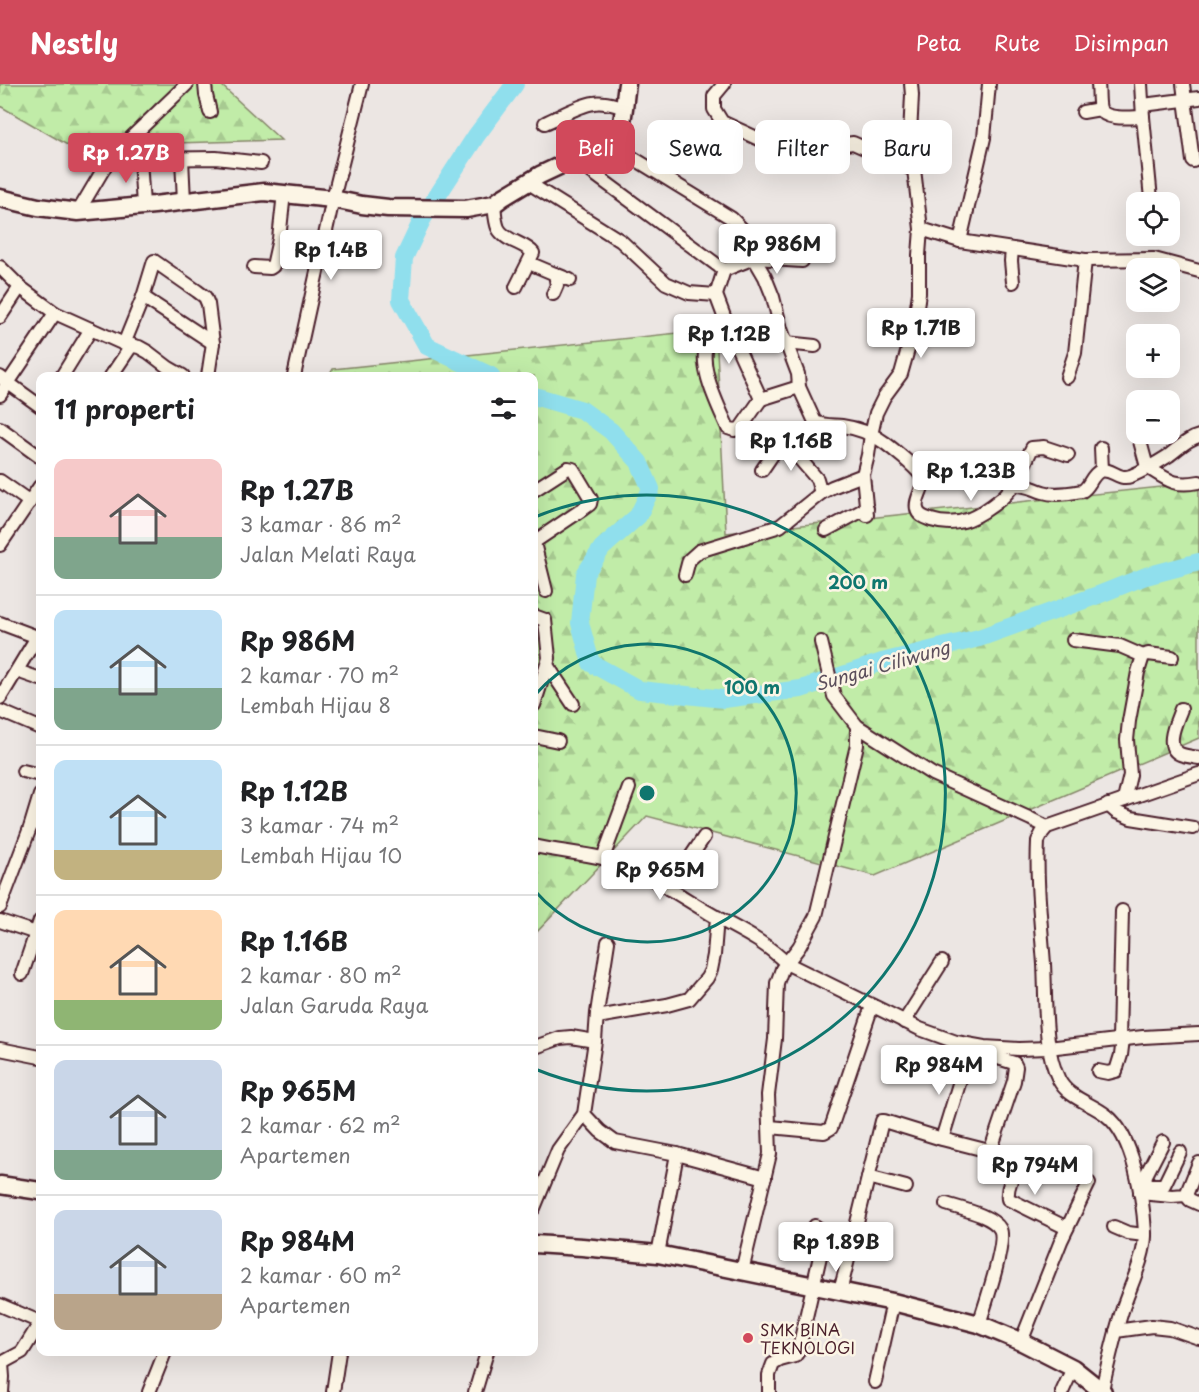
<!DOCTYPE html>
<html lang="id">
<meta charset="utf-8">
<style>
:root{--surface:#fff;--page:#f6f6f6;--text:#202124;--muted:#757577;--line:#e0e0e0;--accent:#d1495b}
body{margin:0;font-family:"Playpen Sans",sans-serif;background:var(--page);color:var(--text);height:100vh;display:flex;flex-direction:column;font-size:22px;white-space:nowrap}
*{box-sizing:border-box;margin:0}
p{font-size:20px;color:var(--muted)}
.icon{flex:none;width:33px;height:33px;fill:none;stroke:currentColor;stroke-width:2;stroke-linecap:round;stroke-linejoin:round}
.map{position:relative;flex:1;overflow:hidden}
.sheet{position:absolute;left:36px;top:288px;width:502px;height:984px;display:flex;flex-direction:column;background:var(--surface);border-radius:12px;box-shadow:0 6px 24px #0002}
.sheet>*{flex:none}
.guide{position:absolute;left:556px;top:36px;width:552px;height:54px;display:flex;gap:12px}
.tools{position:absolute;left:1126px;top:108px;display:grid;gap:12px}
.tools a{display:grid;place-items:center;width:54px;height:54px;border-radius:12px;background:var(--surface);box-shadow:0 6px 24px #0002;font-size:30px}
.price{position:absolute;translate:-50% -51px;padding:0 14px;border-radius:6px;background:#fff;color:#222;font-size:20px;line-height:39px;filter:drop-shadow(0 2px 3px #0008)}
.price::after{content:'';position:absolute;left:50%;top:36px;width:18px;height:14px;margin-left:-9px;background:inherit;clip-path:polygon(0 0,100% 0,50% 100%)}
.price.current{background:var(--accent);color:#fff}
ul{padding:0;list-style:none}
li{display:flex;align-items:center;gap:18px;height:150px;padding:0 18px}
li+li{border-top:2px solid var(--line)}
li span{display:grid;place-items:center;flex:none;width:168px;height:120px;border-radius:12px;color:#555}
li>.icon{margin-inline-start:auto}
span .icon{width:72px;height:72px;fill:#fffc;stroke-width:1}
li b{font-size:26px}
h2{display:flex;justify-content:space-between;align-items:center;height:72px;padding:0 18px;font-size:26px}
.tag{padding:0 21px;border-radius:12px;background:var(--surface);box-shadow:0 6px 24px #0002;font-size:21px;line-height:54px}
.tag.current{background:var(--accent);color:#fff}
header{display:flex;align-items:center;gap:36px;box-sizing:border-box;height:84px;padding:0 30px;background:var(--accent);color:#fff}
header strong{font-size:28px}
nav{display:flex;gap:33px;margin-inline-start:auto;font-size:21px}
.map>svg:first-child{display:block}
</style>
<header>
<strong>Nestly</strong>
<nav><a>Peta</a><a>Rute</a><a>Disimpan</a></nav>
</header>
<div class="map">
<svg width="1199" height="1308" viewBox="0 0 1199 1308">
<defs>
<pattern id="forest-firs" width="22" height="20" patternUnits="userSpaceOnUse" patternTransform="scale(1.5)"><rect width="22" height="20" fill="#c1eca8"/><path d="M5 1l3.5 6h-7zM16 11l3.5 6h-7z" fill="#a7ca91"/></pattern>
</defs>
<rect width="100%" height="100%" fill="#ece6e3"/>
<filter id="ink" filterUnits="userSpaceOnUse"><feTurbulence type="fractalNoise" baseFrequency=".0167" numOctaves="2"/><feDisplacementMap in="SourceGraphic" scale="12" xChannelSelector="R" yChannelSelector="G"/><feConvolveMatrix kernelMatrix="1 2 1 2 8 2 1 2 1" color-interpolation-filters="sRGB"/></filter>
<g filter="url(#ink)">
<g fill="url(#forest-firs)" stroke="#86866a" stroke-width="1.5">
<path d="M0,0H220L281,56L69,62L0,22Z"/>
<path d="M716,245L726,449L1199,399V654L875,792L647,732L534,851V292H329L333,285Z"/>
</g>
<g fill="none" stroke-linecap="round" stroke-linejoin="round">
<g stroke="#90dfed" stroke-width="18">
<path d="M491,292L427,262L401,216L404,174L423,134L476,52L515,0"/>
<path d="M534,312L582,326L611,347L639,378L651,405L638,432L602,464L585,490L580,539L591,579L640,606L724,615L801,605L882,578L979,554L1098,511L1146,492L1199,478"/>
</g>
<g stroke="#4a1f2b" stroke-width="16">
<g id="street">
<path d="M205,0L206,11L210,28"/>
<path d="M724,0L714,12V25L722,38L798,73C808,73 814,69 823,66C833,62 843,60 853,59L914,86"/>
<path d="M1098,0C1099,7 1098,18 1100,25C1106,37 1132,33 1143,33"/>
<path d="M1141,0L1143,33L1151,115"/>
<path d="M1183,0L1193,77"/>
<path d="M1143,21L1199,14"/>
<path d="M1083,28L1100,25"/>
<path d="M545,39C559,33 579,21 594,19C604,17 614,21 623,23"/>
<path d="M612,61L731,134L742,145L746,152L754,174L765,193L773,213L781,245L798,290L799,303L815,338C824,342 833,341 842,342C857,344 873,350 885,359C893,365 914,382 920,390C922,394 923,398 922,403C920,410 915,418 917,425C918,432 926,434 931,436C960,445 980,432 1002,414C1007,410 1010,404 1015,401C1026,400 1033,405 1043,408C1055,412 1070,409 1082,407C1090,403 1091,391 1100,387C1112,383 1117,397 1131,392C1143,387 1157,379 1168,372C1178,365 1187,355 1199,352"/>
<path d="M110,74L140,75L216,74L261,79"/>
<path d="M140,75L143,121"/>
<path d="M182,75L184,117"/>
<path d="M574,75L724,186L754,174L802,177"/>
<path d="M527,98L621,157L666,199L689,209L716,211"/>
<path d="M494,120C495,128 495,137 498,144C504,157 525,159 533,169L516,203"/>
<path d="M78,128L110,74L187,0"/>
<path d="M921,145L960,157L1085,176L1154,175L1199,187"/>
<path d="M960,157L984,54L989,0"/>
<path d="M1012,165L1011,177L1013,198"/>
<path d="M529,179L555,190L557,201L553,210"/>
<path d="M0,183L20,203L55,229L124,260L139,263L148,268L169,284L183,292"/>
<path d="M254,183L270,184L273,182L279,155L284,109"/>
<path d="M724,186L716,211L728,243L761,315L799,303"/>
<path d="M555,190L570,196"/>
<path d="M143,213L213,259"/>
<path d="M0,233L20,203"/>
<path d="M728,243C722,245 715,248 711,252C693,274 718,321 728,344L734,346L740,345L761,315"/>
<path d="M786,259L815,262"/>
<path d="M124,260L143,213L154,177L197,207L205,213L208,220L213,259L208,292"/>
<path d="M62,292L91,245"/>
<path d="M111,292L132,261"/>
<path d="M294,292L333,115L362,0"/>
<path d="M0,293L40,322"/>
<path d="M1067,293L1075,269L1085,176"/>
<path d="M0,311L55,229"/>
<path d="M1134,338L1137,347"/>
<path d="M0,344L40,373"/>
<path d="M1138,350L1147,383C1168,396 1174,403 1199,398"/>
<path d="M1101,364L1102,386"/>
<path d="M762,386L779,361L784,359L787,360L817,395L821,409"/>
<path d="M0,397L30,418"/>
<path d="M1015,401L1032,364L1044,363L1068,371"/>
<path d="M534,406L568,384L573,385L591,415L590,420L583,425L534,458"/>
<path d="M867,431L863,391L868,371L871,351L876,329L884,313L901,290L914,244L919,209V171L921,145L910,51L912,11L911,0"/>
<path d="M826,446L867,424"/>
<path d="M534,459L546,507"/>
<path d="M0,461L40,402"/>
<path d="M685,491L689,476L699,467L780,442L821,409L832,403L863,391"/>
<path d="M534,532L545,536L549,574L534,621"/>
<path d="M0,539L40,554"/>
<path d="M1073,556L1120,562L1143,572"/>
<path d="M547,581L573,620"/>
<path d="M17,587L40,595"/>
<path d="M0,614L37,553"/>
<path d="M1181,625C1177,637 1163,662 1180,670C1185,672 1193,673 1199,674"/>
<path d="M0,627L40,644"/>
<path d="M857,642L932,690L1031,735L1047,743"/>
<path d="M534,652L558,657"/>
<path d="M23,687L40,691"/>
<path d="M1124,716L1130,691L1127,656L1129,637L1138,588L1143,572L1148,570L1172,573"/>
<path d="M1108,721L1116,728L1131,734L1193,744"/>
<path d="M534,762C557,767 580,769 602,774C641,784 675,809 709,829C738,846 762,855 786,879L920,945L956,958L984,963L1019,965L1048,964L1143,953L1199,950"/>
<path d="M603,774L629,704"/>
<path d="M669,805L704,753"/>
<path d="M0,823L30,744L40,711"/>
<path d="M0,837L36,849"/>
<path d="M22,890L40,837"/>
<path d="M597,933L667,921L689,915L707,894L711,886L714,871L717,833"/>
<path d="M904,938L942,878"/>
<path d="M1119,955L1122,827"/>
<path d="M538,962L560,954L571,953L595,957"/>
<path d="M0,965L40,973"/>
<path d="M1098,987L1108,989L1116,987L1121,971L1123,955"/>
<path d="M584,1030L600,1047L615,1058L677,1070L765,1094"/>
<path d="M770,1043L824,1048L831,1044L872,922"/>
<path d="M1163,1058L1146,1091L1145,1098L1151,1101H1164L1180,1068"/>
<path d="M986,1067L1008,1075"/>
<path d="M1024,1072C1017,1086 1006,1099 1008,1115L1067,1144"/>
<path d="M868,1093L906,1103"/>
<path d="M1140,1109L1172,1112L1186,1111L1199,1079"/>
<path d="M1186,1111L1190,1116L1199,1120"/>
<path d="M946,1120C961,1125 992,1131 1000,1145C1007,1158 984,1224 979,1240"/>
<path d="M534,1124L558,1066L584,1030L595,957L597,929L608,858"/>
<path d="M1114,1143L1128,1149L1145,1151"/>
<path d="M658,1170L677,1070"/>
<path d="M742,1187L770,1070L768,1011L775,955L777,899L782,885L799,863L816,832L857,661V642L834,612L821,558"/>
<path d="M840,1208L882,1037H884L942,1055L989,1067L991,1065L1014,997L1016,983L1014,979L979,968C972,968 970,971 966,977L942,1055"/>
<path d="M0,1221L40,1238"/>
<path d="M1116,1247L1152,1242L1170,1244L1199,1254"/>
<path d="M1021,1258L1061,1157L1089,1099"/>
<path d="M0,1280L22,1268L40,1239"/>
<path d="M2,1280L3,1293L2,1308"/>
<path d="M875,1298L893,1218"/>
<path d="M1102,1306C1108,1279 1114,1253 1122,1227C1129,1204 1146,1172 1145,1148C1143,1115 1134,1052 1106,1031C1091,1019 1068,1014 1059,996C1043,964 1046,916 1044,880C1041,839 1036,798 1038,757L1042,749L1047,743L1199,690"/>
<path d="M149,1308L165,1268"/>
<path d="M333,1308L339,1268"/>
<path d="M475,1308L487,1268"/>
<path d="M769,1308V1291L773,1280L780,1276L795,1272L798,1268L824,1155L822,1147L815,1142"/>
<path d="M1062,1308L1073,1284"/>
</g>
</g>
<g stroke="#4a1f2b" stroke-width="21">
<g id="secondary">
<path d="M0,114L38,123L78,128L154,121L264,108L333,115L362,121L388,124L466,125L494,120L502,114L540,91L574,75L612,61C624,49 624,17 627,0"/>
<path d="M0,1101L40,1107"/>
<path d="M534,1160L582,1163L658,1170L893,1218L979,1240L1022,1258L1073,1284L1103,1308"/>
</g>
</g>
<use href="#street" stroke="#fcf5e5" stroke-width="12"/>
<use href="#secondary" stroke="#fcf5e5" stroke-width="16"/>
</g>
</g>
<g fill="none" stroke="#0f766e" stroke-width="3">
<path d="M535 611A149 149 0 1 1 535 807"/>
<path d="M535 433A298 298 0 1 1 535 985"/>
</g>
<circle fill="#d1495b" stroke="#fcf5e5" stroke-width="2" cx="748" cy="1254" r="6"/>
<g text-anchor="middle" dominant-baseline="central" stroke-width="5" stroke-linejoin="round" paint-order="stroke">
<g font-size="16" fill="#4a1f2b" stroke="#fcf5e5" text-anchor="start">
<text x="760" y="1245">SMK BINA<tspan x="760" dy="18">TEKNOLOGI</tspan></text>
</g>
<g font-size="18" font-style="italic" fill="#5c4f5c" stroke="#fcf5e5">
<text transform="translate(882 581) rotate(-16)">Sungai Ciliwung</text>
</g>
</g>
<circle cx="647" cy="709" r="9" fill="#0f766e" stroke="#fcf5e5" stroke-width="3"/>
<g font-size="18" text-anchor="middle" font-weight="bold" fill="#0f766e" stroke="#fcf5e5" stroke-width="5" stroke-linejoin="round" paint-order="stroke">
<text x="858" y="505">200 m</text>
<text x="752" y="610">100 m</text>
</g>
</svg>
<div class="tools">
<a><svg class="icon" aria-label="locate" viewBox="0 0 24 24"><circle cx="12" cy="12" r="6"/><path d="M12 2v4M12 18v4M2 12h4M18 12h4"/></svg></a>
<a><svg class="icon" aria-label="layers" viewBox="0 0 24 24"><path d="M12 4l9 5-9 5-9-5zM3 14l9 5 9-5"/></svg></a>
<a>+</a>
<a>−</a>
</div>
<b class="price current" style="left:126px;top:100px">Rp 1.27B</b>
<b class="price" style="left:777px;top:191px">Rp 986M</b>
<b class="price" style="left:331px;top:197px">Rp 1.4B</b>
<b class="price" style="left:921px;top:275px">Rp 1.71B</b>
<b class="price" style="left:729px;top:281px">Rp 1.12B</b>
<b class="price" style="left:791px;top:388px">Rp 1.16B</b>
<b class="price" style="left:971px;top:418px">Rp 1.23B</b>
<b class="price" style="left:660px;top:817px">Rp 965M</b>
<b class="price" style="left:939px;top:1012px">Rp 984M</b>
<b class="price" style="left:1035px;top:1112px">Rp 794M</b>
<b class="price" style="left:836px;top:1189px">Rp 1.89B</b>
<div class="guide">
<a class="tag current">Beli</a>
<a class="tag">Sewa</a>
<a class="tag">Filter</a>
<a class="tag">Baru</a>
</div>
<section class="sheet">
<h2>11 properti<svg class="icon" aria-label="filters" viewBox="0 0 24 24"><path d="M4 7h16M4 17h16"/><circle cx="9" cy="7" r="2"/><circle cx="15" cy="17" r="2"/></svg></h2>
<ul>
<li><span style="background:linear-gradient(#f6c9c9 65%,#7fa58c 0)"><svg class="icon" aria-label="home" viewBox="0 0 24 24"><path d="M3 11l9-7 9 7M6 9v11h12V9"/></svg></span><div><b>Rp 1.27B</b><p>3 kamar · 86 m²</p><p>Jalan Melati Raya</p></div></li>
<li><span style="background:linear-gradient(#bfe0f5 65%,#7fa58c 0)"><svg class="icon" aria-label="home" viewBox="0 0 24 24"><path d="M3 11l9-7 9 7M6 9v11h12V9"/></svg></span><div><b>Rp 986M</b><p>2 kamar · 70 m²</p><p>Lembah Hijau 8</p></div></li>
<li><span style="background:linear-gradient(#bfe0f5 75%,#c2b280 0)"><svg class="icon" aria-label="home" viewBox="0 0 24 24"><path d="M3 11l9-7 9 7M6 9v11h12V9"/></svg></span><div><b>Rp 1.12B</b><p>3 kamar · 74 m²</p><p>Lembah Hijau 10</p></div></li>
<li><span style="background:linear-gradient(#ffd9b3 75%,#8fb573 0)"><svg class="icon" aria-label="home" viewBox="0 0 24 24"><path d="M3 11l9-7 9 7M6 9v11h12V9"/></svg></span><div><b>Rp 1.16B</b><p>2 kamar · 80 m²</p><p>Jalan Garuda Raya</p></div></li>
<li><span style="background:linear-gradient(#c9d6e8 75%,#7fa58c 0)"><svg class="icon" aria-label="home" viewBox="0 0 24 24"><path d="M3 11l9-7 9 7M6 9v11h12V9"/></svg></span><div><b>Rp 965M</b><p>2 kamar · 62 m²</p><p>Apartemen</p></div></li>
<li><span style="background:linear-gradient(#c9d6e8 70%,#b9a48a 0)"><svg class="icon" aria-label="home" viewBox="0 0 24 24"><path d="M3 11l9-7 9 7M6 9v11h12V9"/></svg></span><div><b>Rp 984M</b><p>2 kamar · 60 m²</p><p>Apartemen</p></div></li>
</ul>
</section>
</div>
